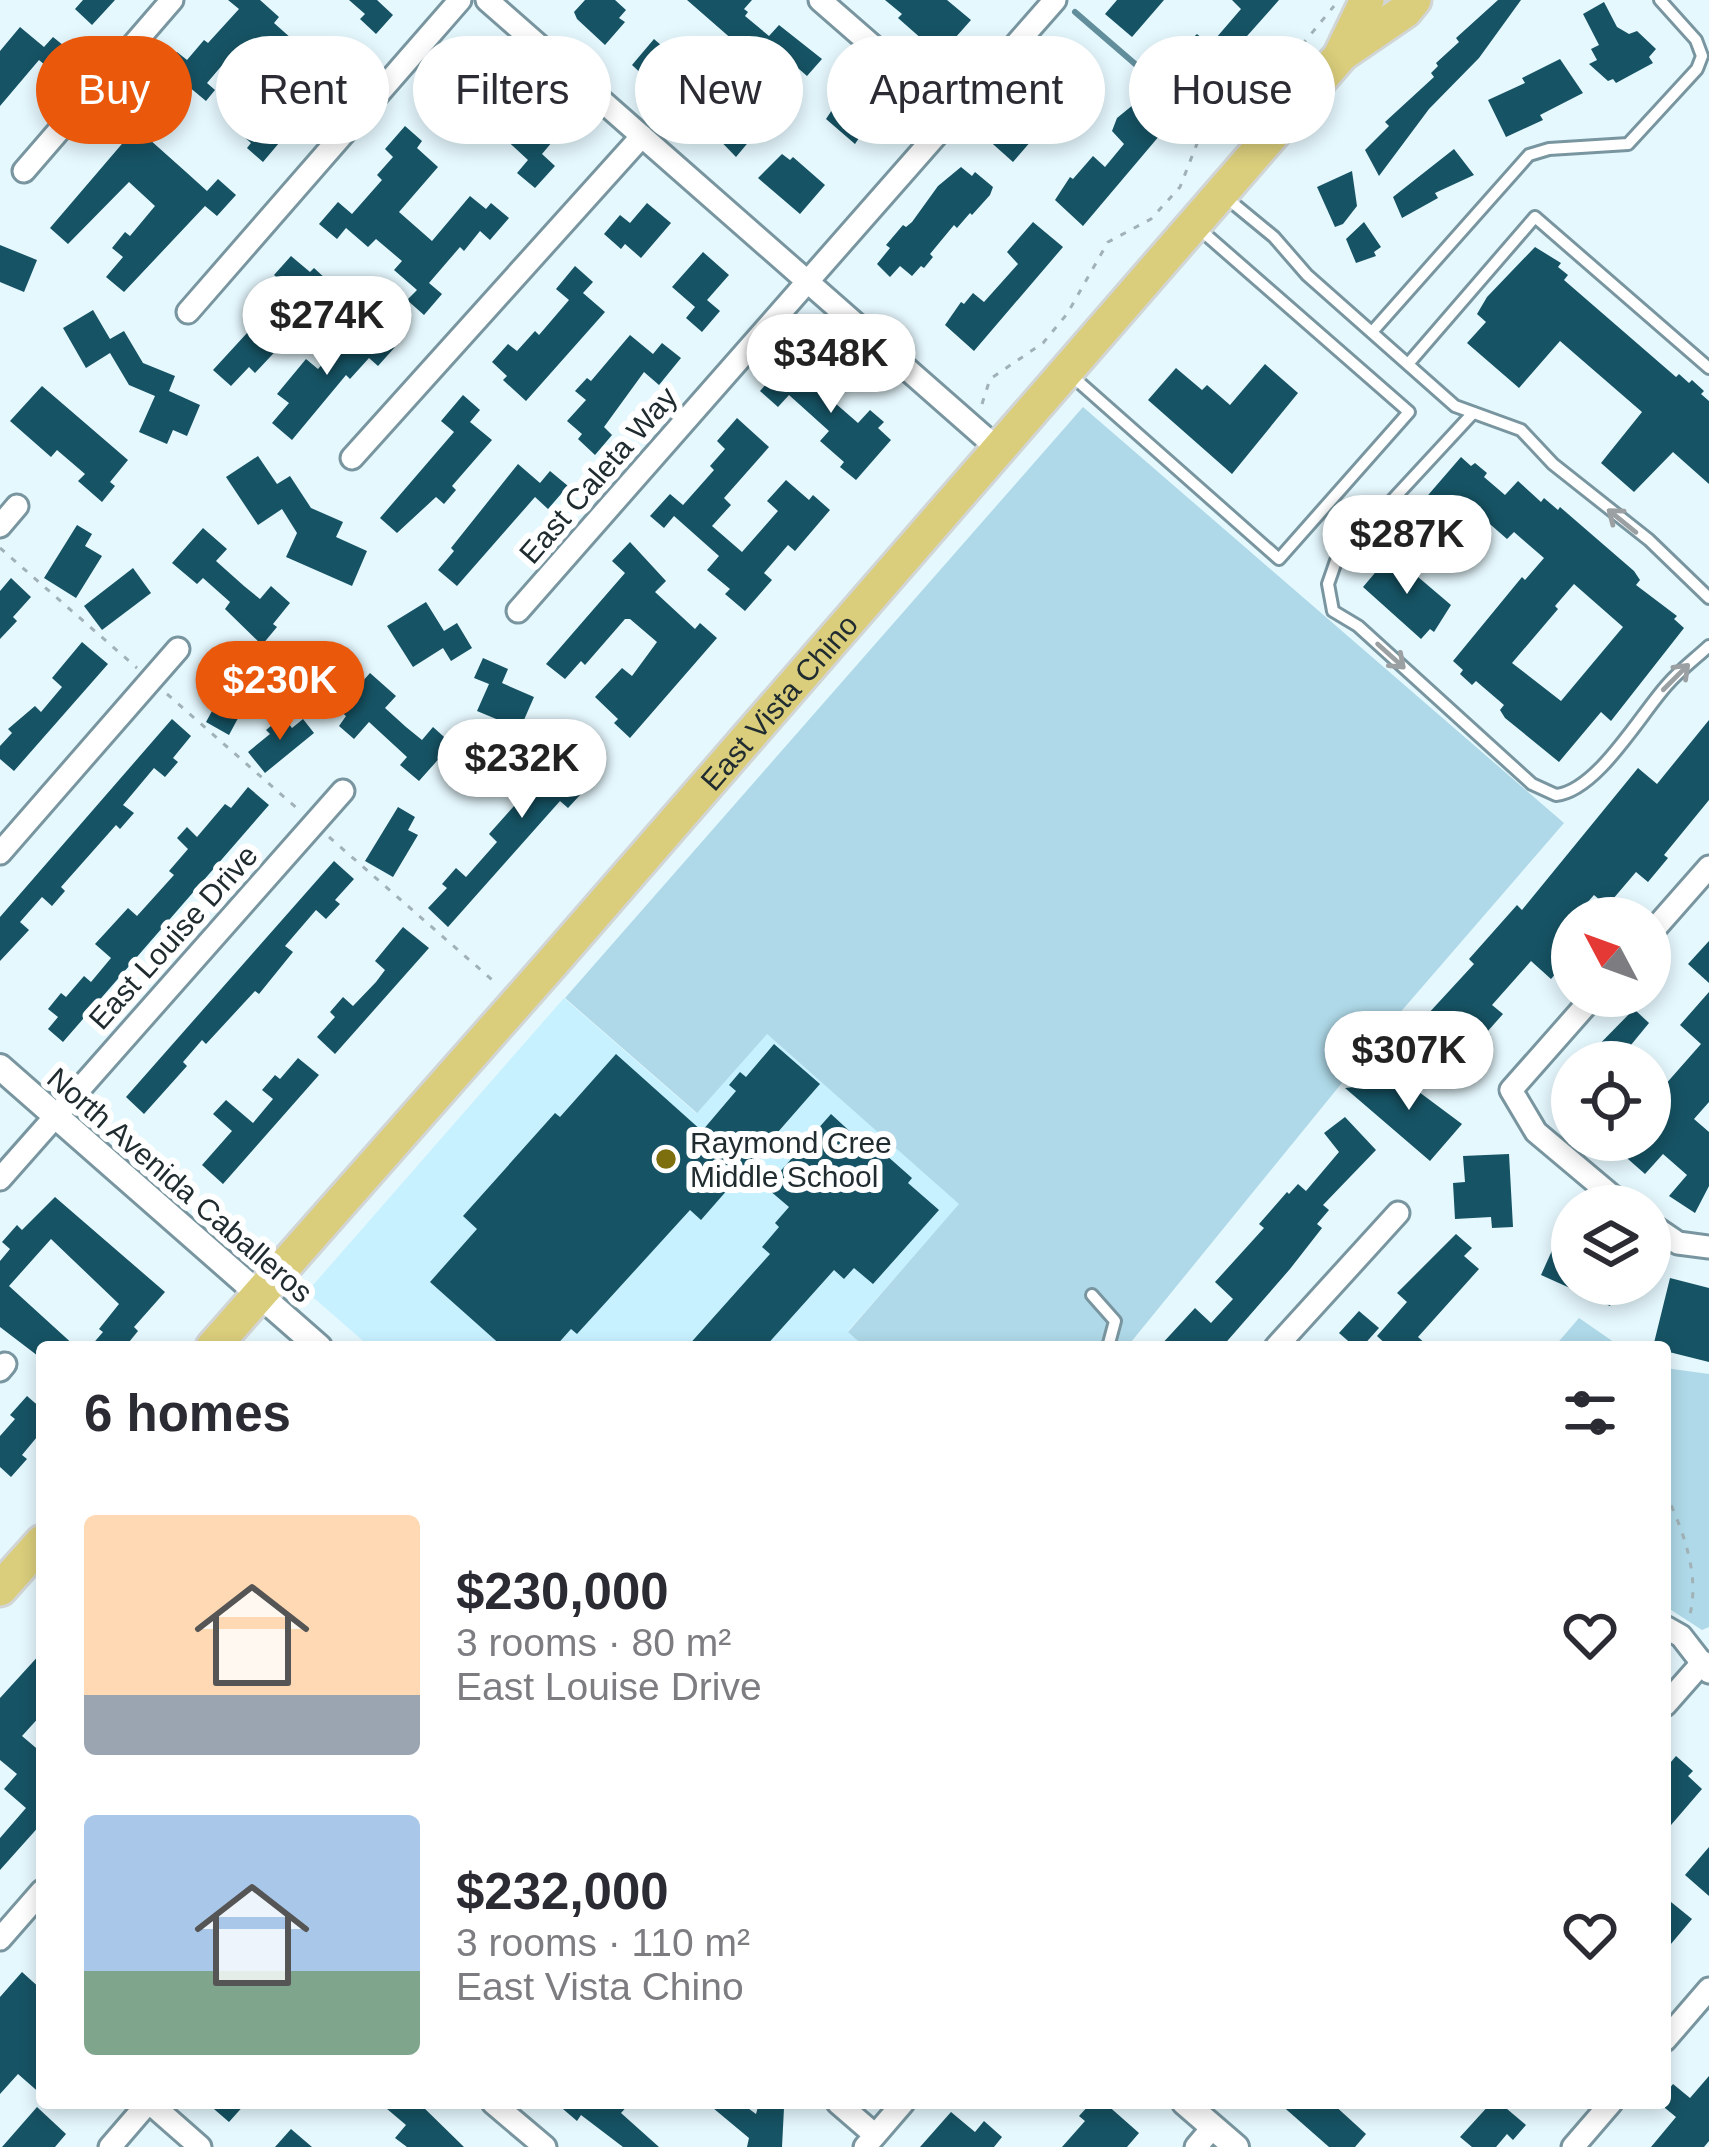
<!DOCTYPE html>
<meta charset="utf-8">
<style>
:root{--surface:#fff;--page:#f7f7f7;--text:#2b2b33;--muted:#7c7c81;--accent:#ea580c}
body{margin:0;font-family:Helvetica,sans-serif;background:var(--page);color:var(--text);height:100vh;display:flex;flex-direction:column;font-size:45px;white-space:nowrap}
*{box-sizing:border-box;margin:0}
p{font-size:39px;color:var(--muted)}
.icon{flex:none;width:66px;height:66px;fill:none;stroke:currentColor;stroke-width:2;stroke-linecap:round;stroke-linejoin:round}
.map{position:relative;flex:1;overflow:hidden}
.panel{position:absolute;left:36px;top:1341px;width:1635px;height:768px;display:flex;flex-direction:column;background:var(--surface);border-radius:12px;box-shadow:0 6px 18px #0003}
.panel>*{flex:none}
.hud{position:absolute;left:36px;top:36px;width:1638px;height:108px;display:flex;gap:24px}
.needle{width:78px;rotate:311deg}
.controls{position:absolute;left:1551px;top:897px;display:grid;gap:24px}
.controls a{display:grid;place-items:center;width:120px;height:120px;border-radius:50%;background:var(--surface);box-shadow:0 6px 18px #0003;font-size:60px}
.price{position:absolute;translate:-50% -102px;padding:0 27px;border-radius:42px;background:#fff;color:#222;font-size:39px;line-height:78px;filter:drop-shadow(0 3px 6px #0008)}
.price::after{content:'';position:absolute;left:50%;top:72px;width:36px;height:27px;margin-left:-18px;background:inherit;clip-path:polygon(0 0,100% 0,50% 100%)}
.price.on{background:var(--accent);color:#fff}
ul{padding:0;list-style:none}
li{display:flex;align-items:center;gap:36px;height:300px;padding:0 48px}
li span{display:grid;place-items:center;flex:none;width:336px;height:240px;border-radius:12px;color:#555}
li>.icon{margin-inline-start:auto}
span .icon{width:144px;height:144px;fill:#fffc;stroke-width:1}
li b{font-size:51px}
h2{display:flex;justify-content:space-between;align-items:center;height:144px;padding:0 48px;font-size:51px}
.pill{padding:0 42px;border-radius:54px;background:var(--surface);box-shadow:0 6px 18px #0003;font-size:42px;line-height:108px}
.pill.on{background:var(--accent);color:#fff}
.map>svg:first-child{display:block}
</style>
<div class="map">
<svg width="1709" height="2147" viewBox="0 0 1709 2147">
<rect width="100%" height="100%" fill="#e5f8fe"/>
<path fill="#c8f1ff" d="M564,998L696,1113L766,1033L960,1204L848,1331L865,1347H370L307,1292Z"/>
<g fill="#afd9e8">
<path d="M1083,407L1564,823L1385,1030L1127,1347H865L848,1332L959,1204L767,1034L697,1113L565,998Z"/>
<path d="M1579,1318L1621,1347H1554Z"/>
<path d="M1665,1368L1709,1374V1627L1702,1630L1665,1606Z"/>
</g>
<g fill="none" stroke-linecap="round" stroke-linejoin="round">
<g stroke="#628e9c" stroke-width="6">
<path d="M1075,12L1200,120"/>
<path d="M1219,137L1220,138"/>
</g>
</g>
<g fill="#165364" fill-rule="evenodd">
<path d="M83,0H115L92,25L75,9Z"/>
<path d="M228,0H260L279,17L274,23L319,63L331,50L348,66L329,88L315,77L284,111L289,115L271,136L279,143L263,162L247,148L251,143L230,124L244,109L249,114L275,85L267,78L284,59L260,38L243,57L235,50L207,83L215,90L206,101L182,81L178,86L161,72L177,52L187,60L204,40L208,43L239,9Z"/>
<path d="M349,0H377L393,15L376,34L360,19L365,14Z"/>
<path d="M585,0H615L626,10L619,18L625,22L605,45L577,19L574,12Z"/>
<path d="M687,0H752L744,9L748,12L745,16L769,36L779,25L822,59L807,76L799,69L789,80L739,36L734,41Z"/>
<path d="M885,0H947L971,20L940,55L898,18L902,14Z"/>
<path d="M1117,0H1164L1132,37L1105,14Z"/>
<path d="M1232,0H1279L1199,90L1171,65L1179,56L1176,53L1197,34L1210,45L1241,9Z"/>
<path d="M1498,0H1521L1479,58L1429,109L1379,176L1365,150L1389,126L1385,122L1434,77L1431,73L1438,66L1436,63L1459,42L1456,38Z"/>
<path d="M1604,2L1617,27L1629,34L1637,31L1656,49L1649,57L1653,63L1616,83L1613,79L1608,81L1589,64L1597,60L1591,49L1599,45L1583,14Z"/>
<path d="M20,27L44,47L53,37L69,50L52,71L39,60L0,106V51Z"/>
<path d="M654,39L695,75L672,102L632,65Z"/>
<path d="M1072,41L1087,55L1081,62L1095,75L1092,82L1068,107L1064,103L1013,162L985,137L1020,97L1034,109L1054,86L1044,78L1047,72Z"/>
<path d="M1560,59L1583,93L1540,115L1543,120L1506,137L1488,100L1525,83L1522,78Z"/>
<path d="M485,61L563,129L542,154L555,166L535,188L517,173L528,160L499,133L459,100L450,111L431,96L450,74L465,85Z"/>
<path d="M844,82L875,114L855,144L826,119L836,104L829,98Z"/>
<path d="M724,93L754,120L745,134L751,139L736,157L705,125L715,113L710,109Z"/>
<path d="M1139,100L1157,115L1153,119L1162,127L1157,133L1160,135L1083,226L1055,200L1070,177L1073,179L1093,156L1105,167L1124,144L1112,131L1117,118Z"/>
<path d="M132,103L150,120L140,131L186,172L207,191L218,179L236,195L217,216L205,206L124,292L106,277L123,257L112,248L125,232L130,236L155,206L129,182L68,244L50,228L127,138L113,125Z"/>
<path d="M405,126L422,141L417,148L438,167L399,212L432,241L470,196L486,209L491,203L509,218L490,240L480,231L464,251L460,247L429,283L442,294L424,315L407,300L417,290L394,270L402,261L376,239L368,247L346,228L337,239L319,224L338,202L352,214L382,180L377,175L393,157L385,149Z"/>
<path d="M1454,149L1474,175L1435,193L1438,198L1402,218L1393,197Z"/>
<path d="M782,154L790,160L793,157L825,185L800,214L758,178Z"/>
<path d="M961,167L972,176L975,172L993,187L990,195L972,215L970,213L957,228L954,225L930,254L933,257L924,268L921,266L912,276L900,266L890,277L877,264L890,248L886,245L903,225L906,227L912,222L938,186Z"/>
<path d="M1352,171L1357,206L1343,224L1335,227L1317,187Z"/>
<path d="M647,203L671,223L641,258L625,244L621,249L604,234L620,215L630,223Z"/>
<path d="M1033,222L1063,247L974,351L945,325L961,302L964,304L973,293L984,302L1018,264L1007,252Z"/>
<path d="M1364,222L1381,247L1374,252L1376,256L1356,263L1346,239Z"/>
<path d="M0,245L37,260L24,292L0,282Z"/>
<path d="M1535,247L1561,263L1558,267L1568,275L1564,280L1676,377L1679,374L1689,383L1692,380L1704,391L1701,394L1709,401V484L1673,452L1634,492L1601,463L1642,412L1560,341L1519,388L1467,343L1486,322L1477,314L1487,297Z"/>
<path d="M703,252L729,275L707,300L720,311L702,332L686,318L695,307L672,287Z"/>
<path d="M291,256L310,272L314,268L327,280L299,311L305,316L286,340L255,373L249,367L231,386L213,370L271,307L265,302L283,283L274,275Z"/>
<path d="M575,266L593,282L583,293L605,312L526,401L503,380L507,376L492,362L508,344L517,351L535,331L539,335L569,300L556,289Z"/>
<path d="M93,310L110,339L124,331L143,363L175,376L169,391L200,405L187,436L173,430L167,444L139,432L155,396L129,385L110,353L86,368L63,328Z"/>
<path d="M358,324L373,338L378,332L395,347L378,366L369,358L350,379L346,375L292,440L272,423L289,403L277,394L306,359L318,369Z"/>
<path d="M630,335L653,354L662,343L681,358L659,385L644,372L604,427L612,435L595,455L578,439L582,434L567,421L586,400L575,391L587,378L591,381Z"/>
<path d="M814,356L841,379L827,396L858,423L870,410L884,422L878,428L891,440L856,480L840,467L844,462L820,441L829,431L789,395L778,407L760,391L780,368L793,380Z"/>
<path d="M1265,364L1298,393L1232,474L1148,400L1176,368L1202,390L1207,385L1230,405Z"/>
<path d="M42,386L128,460L110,482L115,486L102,502L78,481L85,474L57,450L51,457L10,421Z"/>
<path d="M463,395L480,410L470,422L492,440L452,486L456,490L444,504L436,497L397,533L380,518L454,432L441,421Z"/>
<path d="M737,418L769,447L724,498L731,505L712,526L742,552L778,511L767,501L786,480L809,500L813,495L830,510L795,551L788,545L764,573L772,580L745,611L725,594L730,589L707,570L719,556L674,516L664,528L650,516L670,494L683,505L714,470L710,466L725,449L717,441Z"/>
<path d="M258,456L277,484L290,476L311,508L343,522L336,537L367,551L352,586L286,557L297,533L282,509L258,525L226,477Z"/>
<path d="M1461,457L1471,466L1475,463L1487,473L1484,477L1505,495L1518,481L1541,502L1544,498L1558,510L1560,507L1634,571L1640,580L1636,585L1677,616L1674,619L1684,628L1611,721L1601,712L1559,762L1505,718L1500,710L1504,705L1476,681L1472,685L1460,674L1463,670L1453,661L1522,577L1525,580L1544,558L1514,532L1507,539L1475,511L1443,545L1410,516ZM1574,584L1623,627L1561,701L1512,663L1558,609L1555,606Z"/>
<path d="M518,464L540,483L550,471L568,486L548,509L535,497L457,586L438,570L454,551L451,548Z"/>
<path d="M77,525L92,534L85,546L102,556L76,598L44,578Z"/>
<path d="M203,528L227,549L216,561L244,586L260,599L271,586L290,603L273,624L277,627L262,645L225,609L230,602L203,578L197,584L172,563Z"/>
<path d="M630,542L666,581L655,592L695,629L700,623L717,638L630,738L614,723L618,719L595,697L622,668L632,676L657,642L630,619H625L585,665L581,661L565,679L546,664L625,573L612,561Z"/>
<path d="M1391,554L1451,605L1434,632L1430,629L1421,639L1363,587Z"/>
<path d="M133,568L151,593L102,630L84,606Z"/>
<path d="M11,578L31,597L13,617L17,621L0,639V591Z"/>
<path d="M426,602L444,631L457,623L472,648L451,661L443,648L413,667L387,626Z"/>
<path d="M82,642L108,664L14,771L0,759V746L12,733L8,729L35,706L41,712L62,687L52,678Z"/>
<path d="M483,658L508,669L502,683L534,697L520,729L477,711L489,684L474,678Z"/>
<path d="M237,665L251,673L246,688L252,692L229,735L206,722Z"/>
<path d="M370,673L396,696L385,708L406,727L422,740L433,727L452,744L419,781L400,765L407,757L369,722L354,739L339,726L346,716L332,704L348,686L354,691Z"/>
<path d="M283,716L292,728L303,719L314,733L265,773L248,752L270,734L266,730Z"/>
<path d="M172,719L191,736L173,758L178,762L165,777L154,768L123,805L134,813L120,829L116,825L61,887L65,891L52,906L42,897L20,922L29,930L0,961V917Z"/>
<path d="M1709,720V800L1664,855L1668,858L1648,882L1636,872L1607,906L1594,895L1555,939L1572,955L1551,979L1531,961L1492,1005L1503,1014L1487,1032L1491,1035L1458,1072L1415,1034V1028L1474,964L1469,959L1517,905L1522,910L1638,768L1657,784Z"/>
<path d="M563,735L605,768L568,808L560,801L448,927L428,908L447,888L442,884L456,868L466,877L497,842L489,834L537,780L525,769L538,754L542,758Z"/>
<path d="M248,787L269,805L63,1042L48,1029L58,1017L48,1009L61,993L66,997L84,976L91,982L111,958L95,944L128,908L137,916L174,875L169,871L188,849L177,838L187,827L197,837L225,804L231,808Z"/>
<path d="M398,807L415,817L408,830L418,835L393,877L365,861Z"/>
<path d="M334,861L354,879L335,900L340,904L326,919L316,910L285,946L293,952L259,994L255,991L206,1044L202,1040L183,1062L187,1066L144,1114L126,1097Z"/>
<path d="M403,927L429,948L335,1054L317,1037L335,1017L330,1012L343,997L353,1006L376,982L385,970L375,961Z"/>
<path d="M1709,941V983L1688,964Z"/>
<path d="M1709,992V1102L1694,1119L1709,1132V1186L1695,1213L1669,1196L1687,1175L1663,1154L1645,1174L1620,1152L1631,1140H1650V1074L1664,1086L1701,1044L1680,1025Z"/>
<path d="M1634,1009L1649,1023L1617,1062H1582Z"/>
<path d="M774,1044L820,1084L701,1220L690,1210L577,1334L571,1329L555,1347H503L430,1282L477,1229L463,1216L555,1113L560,1117L616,1054L702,1131L736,1091L729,1085L740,1072L746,1077Z"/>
<path d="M298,1058L319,1075L223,1184L202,1165L232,1131L213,1114L226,1100L253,1123L273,1099L262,1090L275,1075L280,1079Z"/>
<path d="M1416,1070L1419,1092L1462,1124L1430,1161L1345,1088L1394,1083L1393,1072Z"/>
<path d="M1572,1082V1120L1553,1103Z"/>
<path d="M831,1114L856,1137L860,1132L912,1178L908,1183L939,1210L873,1284L854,1268L844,1279L834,1270L765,1347H687L770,1254L762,1247L779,1227L775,1223L789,1207L769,1190V1184Z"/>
<path d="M1345,1117L1376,1150L1323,1205L1329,1210L1317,1224L1322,1228L1290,1269L1222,1347H1159L1195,1308L1211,1323L1233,1299L1215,1282L1264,1228L1259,1224L1287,1192L1289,1194L1298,1184L1306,1191L1339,1152L1324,1133Z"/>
<path d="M1509,1154L1513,1227L1492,1228L1491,1217L1455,1219L1453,1183L1465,1182L1463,1156Z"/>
<path d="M55,1197L165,1292L134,1327L138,1331L125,1347H90L103,1332L99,1329L119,1304L51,1239L9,1286L76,1347H42V1359L0,1327V1261L10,1249L2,1242L17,1225L22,1230Z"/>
<path d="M1572,1206V1284H1620L1610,1306L1541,1275Z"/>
<path d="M1456,1234L1472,1248L1464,1256L1479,1269L1418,1337L1429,1347H1389L1377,1336L1407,1302L1397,1293Z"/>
<path d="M1670,1278L1709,1288V1362L1665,1351V1347H1653Z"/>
<path d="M1359,1311L1379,1328L1362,1347H1355L1339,1333Z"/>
<path d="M27,1396L42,1409V1431L22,1455L27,1459L11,1477L0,1467V1436L15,1419L10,1415Z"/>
<path d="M42,1652V1714L22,1736L42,1753V1823L0,1870V1838L26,1808L4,1789L17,1774L0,1760V1698Z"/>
<path d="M1676,1756L1693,1771L1688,1776L1702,1789L1665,1832V1769Z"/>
<path d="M1709,1847V1896L1685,1875Z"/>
<path d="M1671,1902L1692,1919L1665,1951V1909Z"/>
<path d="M22,1972L42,1990V2095L18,2074L0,2094V1997Z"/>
<path d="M1709,2076V2141L1704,2147H1651L1676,2117L1665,2108V2094L1673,2084L1690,2098Z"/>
<path d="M207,2103H246L229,2122Z"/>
<path d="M380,2103H419L464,2147H407L395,2138L406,2125Z"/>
<path d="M556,2103H630L621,2113L659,2147H623L581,2115L577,2121Z"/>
<path d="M707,2103H741L756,2114L759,2103L784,2108L782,2147H747L749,2138Z"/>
<path d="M1091,2103H1105L1139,2133L1127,2147H1062L1085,2121L1079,2116Z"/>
<path d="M1279,2103H1332L1366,2134L1355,2147H1329Z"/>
<path d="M1491,2103H1500L1526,2125L1513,2140L1507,2134L1496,2147H1472L1460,2137Z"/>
<path d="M37,2107L66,2134L55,2147H2Z"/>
<path d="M951,2112L975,2132L984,2121L1002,2137L994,2147H920Z"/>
<path d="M291,2129L312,2147H275Z"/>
</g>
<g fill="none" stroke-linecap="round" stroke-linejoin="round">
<g stroke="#7996a0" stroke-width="16">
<g id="service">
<path d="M1223,195L1274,237L1307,275L1455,406L1521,430L1553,464L1649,540L1709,598"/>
<path d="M1372,332L1529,155L1549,149L1628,144L1697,69L1702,56L1696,40L1660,0"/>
<path d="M1408,364L1535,217L1709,368"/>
<path d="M1072,376L1279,559L1409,412L1196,226"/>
<path d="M1473,413L1336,561L1328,584L1333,611L1358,626L1532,784L1556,795C1597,791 1640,715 1667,685C1680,670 1695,659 1709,646"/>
<path d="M1092,1295L1115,1321L1108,1347"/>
</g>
</g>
<g stroke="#7996a0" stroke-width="27">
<g id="minor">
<path d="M487,0L998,449"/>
<path d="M820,0L953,116"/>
<path d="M24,171L172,0"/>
<path d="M188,312L460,0"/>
<path d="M352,458L642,136"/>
<path d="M0,526L17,506"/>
<path d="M518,611L1055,0"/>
<path d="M0,853L178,649"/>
<path d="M1650,934L1709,867"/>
<path d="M1594,996L1511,1090L1536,1132L1624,1206"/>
<path d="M0,1179L343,791"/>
<path d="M1650,1224L1678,1243L1709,1247"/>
<path d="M1276,1347L1398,1213"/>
<path d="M0,1370L5,1364"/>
<path d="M1665,1627L1681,1636L1709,1672"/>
<path d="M1665,1705L1703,1662"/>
<path d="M0,1939L42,1891"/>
<path d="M1665,2040L1709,1989"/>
<path d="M150,2103L200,2147"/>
<path d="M493,2103L545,2147"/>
<path d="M838,2103L875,2135"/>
<path d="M110,2147L148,2103"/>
<path d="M865,2147L903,2103"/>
<path d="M1196,2147L1213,2127"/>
<path d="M1573,2147L1611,2103"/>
</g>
</g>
<g stroke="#7996a0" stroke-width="30">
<g id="tertiary">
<path d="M0,1067L319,1347"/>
<path d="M1185,2103L1236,2147"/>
</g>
</g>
<g stroke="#d2d5d6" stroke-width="39">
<g id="primary">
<path d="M1342,52L1367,0"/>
<path id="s1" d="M213,1347L552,963L1342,54L1405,11L1414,0"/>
<path d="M0,1589L42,1542"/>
</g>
</g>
<g stroke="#a1b2b7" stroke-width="3" stroke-dasharray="6 9" stroke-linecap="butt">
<path d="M982,404L990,379L1043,343L1067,314L1108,242L1151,219L1180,187L1198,141L1218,118L1274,79L1334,6"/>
<path d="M0,548L137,668"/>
<path d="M167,694L300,811"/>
<path d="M329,837L498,985"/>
<path d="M1665,1492C1683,1530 1701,1576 1689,1618"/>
</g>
<use href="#service" stroke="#fff" stroke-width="10"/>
<use href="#minor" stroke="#fff" stroke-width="21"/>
<use href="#tertiary" stroke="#fff" stroke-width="24"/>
<use href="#primary" stroke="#dace7c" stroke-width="33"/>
</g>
<defs><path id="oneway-shaft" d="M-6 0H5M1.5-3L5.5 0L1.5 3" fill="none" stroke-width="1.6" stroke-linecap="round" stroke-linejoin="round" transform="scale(3)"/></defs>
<g stroke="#9ba0a2">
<use href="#oneway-shaft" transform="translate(1622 521) rotate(-141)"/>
<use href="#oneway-shaft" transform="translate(1391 656) rotate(42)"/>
<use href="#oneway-shaft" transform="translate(1676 677) rotate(-45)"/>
</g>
<circle fill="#7d6f0e" stroke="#fff" stroke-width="4.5" cx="666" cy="1159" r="12"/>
<g text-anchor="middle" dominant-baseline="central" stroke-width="12" stroke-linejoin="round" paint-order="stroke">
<g font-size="30" fill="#202c30" stroke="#fff">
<text transform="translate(598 475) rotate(-49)">East Caleta Way</text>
<text stroke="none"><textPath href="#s1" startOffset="858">East Vista Chino</textPath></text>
<text transform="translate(173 937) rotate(-48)">East Louise Drive</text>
<text transform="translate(180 1185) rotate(41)">North Avenida Caballeros</text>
</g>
<g font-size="30" fill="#202c30" stroke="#fff" text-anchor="start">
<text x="690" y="1142">Raymond Cree<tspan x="690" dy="34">Middle School</tspan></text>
</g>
</g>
</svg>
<div class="controls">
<a><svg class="needle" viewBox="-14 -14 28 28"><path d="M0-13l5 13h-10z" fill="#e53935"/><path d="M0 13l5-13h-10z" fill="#7c7c81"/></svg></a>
<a><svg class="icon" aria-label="locate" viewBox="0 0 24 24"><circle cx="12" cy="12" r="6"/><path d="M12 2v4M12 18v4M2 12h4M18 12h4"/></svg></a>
<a><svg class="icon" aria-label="layers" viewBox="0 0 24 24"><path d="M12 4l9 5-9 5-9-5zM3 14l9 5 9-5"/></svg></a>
</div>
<b class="price" style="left:327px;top:378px">$274K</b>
<b class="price" style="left:831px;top:416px">$348K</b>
<b class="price" style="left:1407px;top:597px">$287K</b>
<b class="price on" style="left:280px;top:743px">$230K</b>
<b class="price" style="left:522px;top:821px">$232K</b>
<b class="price" style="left:1409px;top:1113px">$307K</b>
<div class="hud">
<a class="pill on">Buy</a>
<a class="pill">Rent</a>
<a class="pill">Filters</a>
<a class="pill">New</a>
<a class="pill">Apartment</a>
<a class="pill">House</a>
</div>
<section class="panel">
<h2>6 homes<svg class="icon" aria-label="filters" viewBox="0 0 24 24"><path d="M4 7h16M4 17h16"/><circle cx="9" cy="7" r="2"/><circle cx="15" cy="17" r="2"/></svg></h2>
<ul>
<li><span style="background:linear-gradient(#ffd9b3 75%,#9aa5b1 0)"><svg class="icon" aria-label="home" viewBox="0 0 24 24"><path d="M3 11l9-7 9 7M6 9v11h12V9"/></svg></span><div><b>$230,000</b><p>3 rooms · 80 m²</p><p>East Louise Drive</p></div><svg class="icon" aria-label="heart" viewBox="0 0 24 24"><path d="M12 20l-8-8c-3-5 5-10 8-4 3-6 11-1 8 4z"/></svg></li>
<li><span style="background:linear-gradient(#a9c7e8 65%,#7fa58c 0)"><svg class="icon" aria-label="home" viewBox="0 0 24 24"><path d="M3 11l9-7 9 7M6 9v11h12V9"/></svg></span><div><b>$232,000</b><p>3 rooms · 110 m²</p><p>East Vista Chino</p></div><svg class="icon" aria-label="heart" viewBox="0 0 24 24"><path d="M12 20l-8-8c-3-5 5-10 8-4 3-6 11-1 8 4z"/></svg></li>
</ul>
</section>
</div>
